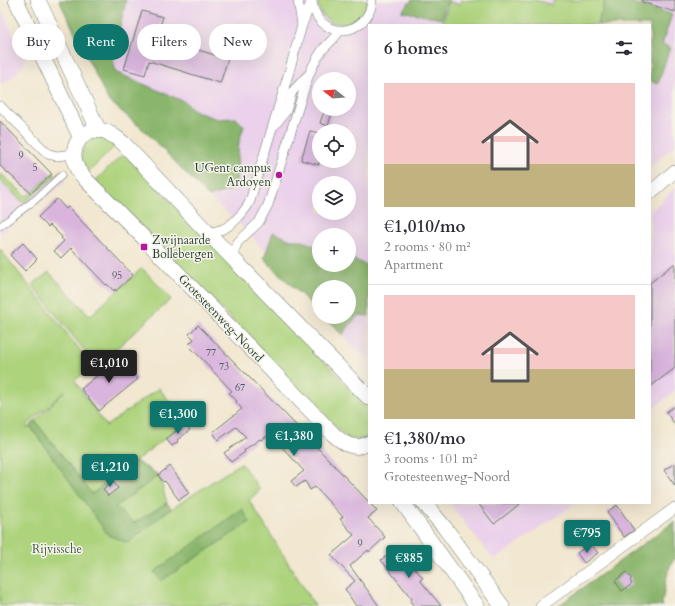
<!DOCTYPE html>
<meta charset="utf-8">
<style>
:root{--surface:#fff;--page:#f7f7f7;--text:#2b2b33;--muted:#7c7c81;--line:#e1e1e2;--accent:#0f766e}
body{margin:0;font-family:Cardo,serif;background:var(--page);color:var(--text);height:100vh;display:flex;flex-direction:column;font-size:15px;white-space:nowrap}
*{box-sizing:border-box;margin:0}
p{font-size:13px;color:var(--muted)}
.icon{flex:none;width:22px;height:22px;fill:none;stroke:currentColor;stroke-width:2;stroke-linecap:round;stroke-linejoin:round}
.map{position:relative;flex:1;overflow:hidden}
.panel{position:absolute;left:368px;top:24px;width:283px;height:480px;display:flex;flex-direction:column;background:var(--surface);border-radius:0px;box-shadow:0 4px 16px #0002}
.panel>*{flex:none}
.banner{position:absolute;left:12px;top:24px;width:296px;height:36px;display:flex;gap:8px}
.needle{width:26px;rotate:287deg}
.controls{position:absolute;left:312px;top:72px;display:grid;gap:8px}
.controls a{display:grid;place-items:center;width:44px;height:44px;border-radius:50%;background:var(--surface);box-shadow:0 4px 16px #0002;font-size:20px}
.price{position:absolute;translate:-50% -34px;padding:0 9px;border-radius:4px;background:var(--accent);color:#fff;font-size:13px;line-height:26px;filter:drop-shadow(0 1px 2px #0008)}
.price::after{content:'';position:absolute;left:50%;top:24px;width:12px;height:9px;margin-left:-6px;background:inherit;clip-path:polygon(0 0,100% 0,50% 100%)}
.price.current{background:#222;color:#fff}
ul{padding:0;list-style:none}
li{display:grid;align-content:center;gap:8px;height:212px;padding:0 16px}
li+li{border-top:1px solid var(--line)}
li span{display:grid;place-items:center;height:124px;border-radius:0px;color:#555}
li>.icon{margin-inline-start:auto}
span .icon{width:72px;height:72px;fill:#fffc;stroke-width:1}
li b{font-size:17px}
h2{display:flex;justify-content:space-between;align-items:center;height:48px;padding:0 16px;font-size:17px}
.tag{padding:0 14px;border-radius:18px;background:var(--surface);box-shadow:0 4px 16px #0002;font-size:14px;line-height:36px}
.tag.current{background:var(--accent);color:#fff}
.map>svg:first-child{display:block}
</style>
<div class="map">
<svg width="675" height="606" viewBox="0 0 675 606">
<rect width="100%" height="100%" fill="#f7f3e8"/>
<filter id="ink" filterUnits="userSpaceOnUse"><feTurbulence type="fractalNoise" baseFrequency=".025" numOctaves="2"/><feDisplacementMap in="SourceGraphic" scale="8" xChannelSelector="R" yChannelSelector="G"/><feConvolveMatrix kernelMatrix="1 2 1 2 8 2 1 2 1" color-interpolation-filters="sRGB"/></filter>
<filter id="wash" filterUnits="userSpaceOnUse"><feTurbulence type="fractalNoise" baseFrequency=".012" numOctaves="4" result="noise"/><feDisplacementMap in="SourceGraphic" scale="16" xChannelSelector="R" yChannelSelector="G"/><feGaussianBlur stdDeviation="0.9" result="paint"/><feColorMatrix in="noise" values="0 0 0 0 0 0 0 0 0 0 0 0 0 0 0 0 0 1.4 0 .05"/><feComposite in="paint" operator="in"/></filter>
<g filter="url(#wash)">
<rect width="100%" height="100%" fill="#f2e7d0"/>
<g fill="#ebd1eb" fill-rule="evenodd">
<path d="M59,0H675V145L650,167V25H369V361L324,317H349V287H319V312L264,259L266,252L245,229L209,197L146,132L108,100ZM319,79H349V109H319ZM319,131H349V161H319ZM319,183H349V213H319ZM319,235H349V265H319Z"/>
<path d="M0,6L26,61L17,72L7,82L0,84Z"/>
<path d="M0,173L26,196L31,194L53,173L65,182L0,234Z"/>
<path d="M675,188V391L650,411V212Z"/>
<path d="M449,503H576L494,560Z"/>
</g>
<g fill="#add37d" stroke="#668858">
<path d="M318,0H367C365,33 317,31 318,0Z"/>
<path d="M461,0H535L552,5L554,0H605L597,25H442L449,2L460,5Z"/>
<path d="M102,137L116,145L89,172C77,160 80,151 91,139Z"/>
<path d="M124,153L369,408V435L361,440L347,438L96,180Z"/>
<path d="M0,173L26,196L31,194L53,173L56,175L35,194L24,203L0,181Z"/>
<path d="M0,249L92,365L75,381L106,426L159,388L185,423L92,494L35,421L66,390L26,426L28,428L30,426L55,460L127,538L241,463L260,490L249,500L315,606H0Z"/>
<path d="M142,268L171,299L97,366L32,285L49,272L90,316Z"/>
<path d="M159,475L167,503L134,524L115,507Z"/>
</g>
<g fill="#8ab56c" stroke="#547950">
<path d="M59,0H126L113,57L115,72L183,101L197,112L217,119L236,118L244,126L239,142L236,182L232,189L209,197L146,132L108,100Z"/>
<path d="M412,0H449L446,5L442,19L401,11Z"/>
<path d="M605,0H622L672,14L662,45L670,47L658,84L650,81V25H597Z"/>
<path d="M273,232L291,240H299L319,247V265H349V258L369,266V316L359,315L353,321L342,335L324,317H349V287H319V312L264,259Z"/>
<path d="M35,421L92,494L135,461L159,475L115,507L134,523L167,503L171,508L128,543L108,535L30,426Z"/>
<path d="M242,509L250,522L161,581L154,572Z"/>
<path d="M675,521V559C667,565 664,593 662,604L663,606H558Z"/>
</g>
<g id="blocks">
<g fill="#d9b5de">
<path d="M642,0H675V12L642,2Z"/>
<path d="M142,11L163,17L156,37L228,59L220,83L149,61L145,75L124,69Z"/>
<path d="M325,109H333L328,126L320,123Z"/>
<path d="M0,121L52,174L31,193L0,166Z"/>
<path d="M310,131L319,133V165L301,160Z"/>
<path d="M57,199L66,209L68,207L133,275L116,291L115,289L114,291L107,284L106,285L71,248L61,258L54,251L64,241L61,238L62,237L50,225L48,227L38,217Z"/>
<path d="M23,243L37,259L25,271L10,255Z"/>
<path d="M675,263V368L650,387V283Z"/>
<path d="M198,325L291,420L367,500L377,511L368,518L385,537L369,552L368,550L350,566L379,606H356L345,589L355,581L331,555L354,535L340,519L343,517L315,487L310,490L305,481L296,487L291,481L304,471L270,434L261,440L260,439L244,450L245,452L231,462L224,453L246,437L236,427L218,440L213,432L242,409L236,402L237,401L229,393L232,391L208,366V365L188,345L194,339L189,334Z"/>
<path d="M119,357L138,379L99,411L81,389Z"/>
<path d="M675,406V425L666,412Z"/>
<path d="M185,424L190,430L177,440L178,442L172,446L166,439Z"/>
<path d="M675,463V486L664,470Z"/>
<path d="M170,466L189,493L179,500L165,481L163,482L158,475Z"/>
<path d="M113,481L118,488L108,496L103,489Z"/>
<path d="M478,503H521L494,524Z"/>
<path d="M617,505L634,530L624,537L607,512Z"/>
<path d="M592,545L598,553L584,563L577,553L585,547L587,549Z"/>
<path d="M397,547L423,578L420,580L441,606H414L410,601L412,599L381,560Z"/>
<path d="M626,572L631,578V580L630,581L632,584L622,591L615,581Z"/>
</g>
</g>
</g>
<g filter="url(#ink)">
<use href="#blocks" fill-opacity="0" stroke="#69786b" stroke-width="1"/>
<g fill="none" stroke-linecap="round" stroke-linejoin="round">
<g stroke="#69786b" stroke-width="8">
<path id="pedestrian" d="M0,226L35,200L62,175"/>
</g>
<g stroke="#69786b" stroke-width="10">
<g id="minor">
<path d="M298,0L302,25"/>
<path d="M312,2C313,8 315,14 319,19C337,42 371,27 372,0"/>
<path d="M0,106L48,154L57,156L74,154"/>
<path d="M275,125L286,111L292,92L307,76"/>
<path d="M208,233C213,232 218,231 223,229C233,225 246,210 250,201L289,72L302,25L312,0"/>
<path d="M234,259V251L238,242L259,222L268,205L307,80C311,69 316,59 323,49C329,43 335,38 340,30"/>
</g>
</g>
<g stroke="#69786b" stroke-width="12">
<path id="tertiary" d="M541,606L675,508"/>
</g>
<g stroke="#69786b" stroke-width="14">
<path id="secondary" d="M650,193L675,171"/>
</g>
<g stroke="#69786b" stroke-width="16">
<g id="trunk">
<path d="M16,0L78,132L80,138"/>
<path d="M38,0L90,112L99,131"/>
<path d="M369,398L208,233L123,143C118,139 113,135 107,132C83,123 66,149 78,170C80,173 84,177 86,180L142,236L333,434C344,444 354,451 369,443"/>
<path d="M403,503L477,606"/>
<path d="M424,503L445,528L502,606"/>
</g>
</g>
<use href="#pedestrian" stroke="#fff" stroke-width="7"/>
<use href="#minor" stroke="#fff" stroke-width="9"/>
<use href="#tertiary" stroke="#fff" stroke-width="11"/>
<use href="#secondary" stroke="#fff" stroke-width="13"/>
<use href="#trunk" stroke="#fff" stroke-width="15"/>
</g>
</g>
<g fill="#b5179e" stroke="#f7f3e8" stroke-width="1.5">
<circle cx="279" cy="175" r="4"/>
<rect x="140" y="243" width="8" height="8" rx="2"/>
</g>
<g text-anchor="middle" dominant-baseline="central" stroke-width="3" stroke-linejoin="round" paint-order="stroke">
<g font-size="10" fill="#4e5b5e">
<text x="21" y="156">9</text>
<text x="35" y="168">5</text>
<text x="117" y="276">95</text>
<text x="211" y="353">77</text>
<text x="224" y="367">73</text>
<text x="240" y="388">67</text>
<text x="360" y="544">9</text>
</g>
<g font-size="12" fill="#1f3d34" stroke="#f7f3e8" text-anchor="end">
<text x="271" y="168">UGent campus<tspan x="271" dy="14">Ardoyen</tspan></text>
<text x="152" y="240" text-anchor="start">Zwijnaarde<tspan x="152" dy="14">Bollebergen</tspan></text>
</g>
<g font-size="12" fill="#1f3d34" stroke="#f7f3e8">
<text transform="translate(221 318) rotate(46)">Grotesteenweg-Noord</text>
</g>
<g font-size="12" fill="#3b5b43" stroke="#f7f3e8">
<text x="57" y="549">Rijvissche</text>
</g>
</g>
</svg>
<div class="controls">
<a><svg class="needle" viewBox="-14 -14 28 28"><path d="M0-13l5 13h-10z" fill="#e53935"/><path d="M0 13l5-13h-10z" fill="#7c7c81"/></svg></a>
<a><svg class="icon" aria-label="locate" viewBox="0 0 24 24"><circle cx="12" cy="12" r="6"/><path d="M12 2v4M12 18v4M2 12h4M18 12h4"/></svg></a>
<a><svg class="icon" aria-label="layers" viewBox="0 0 24 24"><path d="M12 4l9 5-9 5-9-5zM3 14l9 5 9-5"/></svg></a>
<a>+</a>
<a>−</a>
</div>
<b class="price current" style="left:109px;top:384px">€1,010</b>
<b class="price" style="left:178px;top:435px">€1,300</b>
<b class="price" style="left:294px;top:457px">€1,380</b>
<b class="price" style="left:110px;top:488px">€1,210</b>
<b class="price" style="left:587px;top:554px">€795</b>
<b class="price" style="left:409px;top:579px">€885</b>
<div class="banner">
<a class="tag">Buy</a>
<a class="tag current">Rent</a>
<a class="tag">Filters</a>
<a class="tag">New</a>
</div>
<section class="panel">
<h2>6 homes<svg class="icon" aria-label="filters" viewBox="0 0 24 24"><path d="M4 7h16M4 17h16"/><circle cx="9" cy="7" r="2"/><circle cx="15" cy="17" r="2"/></svg></h2>
<ul>
<li><span style="background:linear-gradient(#f6c9c9 65%,#c2b280 0)"><svg class="icon" aria-label="home" viewBox="0 0 24 24"><path d="M3 11l9-7 9 7M6 9v11h12V9"/></svg></span><div><b>€1,010/mo</b><p>2 rooms · 80 m²</p><p>Apartment</p></div></li>
<li><span style="background:linear-gradient(#f6c9c9 60%,#c2b280 0)"><svg class="icon" aria-label="home" viewBox="0 0 24 24"><path d="M3 11l9-7 9 7M6 9v11h12V9"/></svg></span><div><b>€1,380/mo</b><p>3 rooms · 101 m²</p><p>Grotesteenweg-Noord</p></div></li>
</ul>
</section>
</div>
